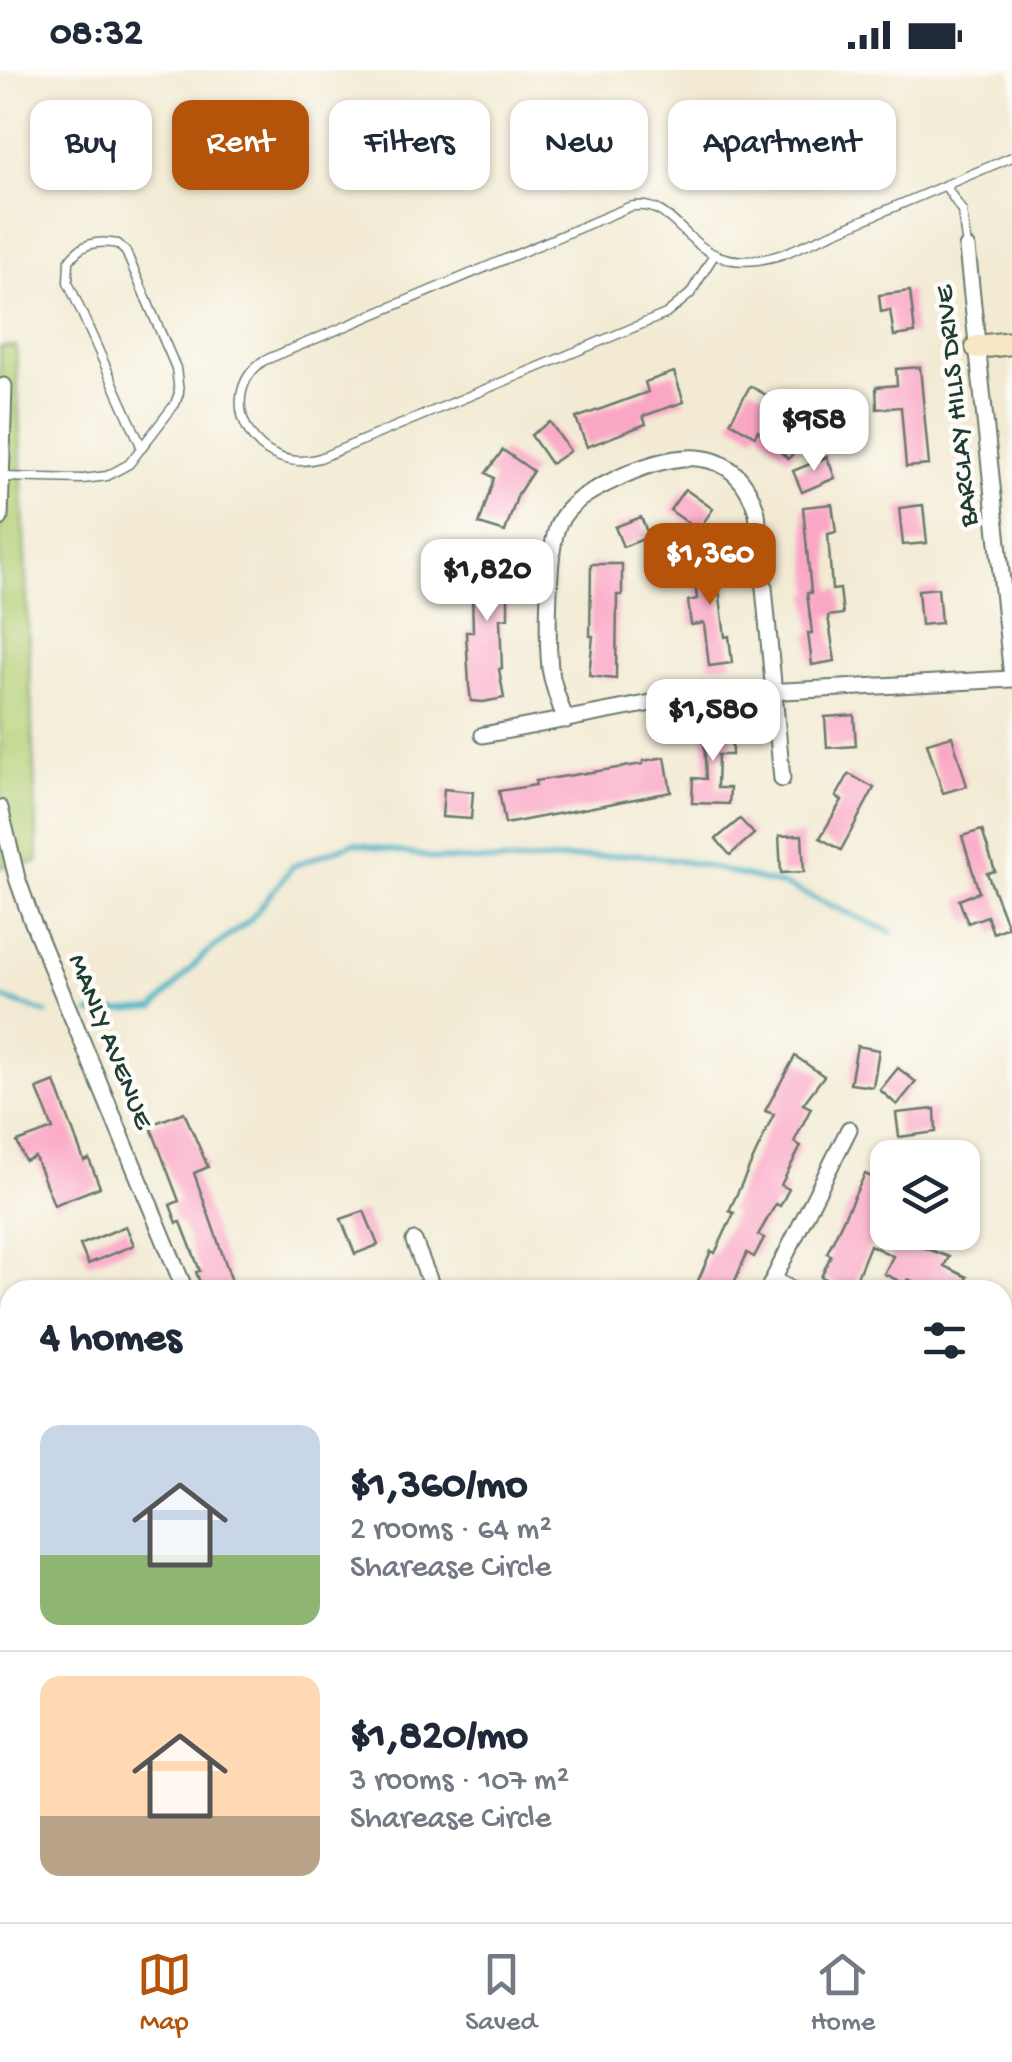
<!DOCTYPE html>
<meta charset="utf-8">
<style>
:root{--surface:#fff;--page:#f6f6f7;--text:#1f2937;--muted:#747a83;--line:#e0e1e3;--accent:#b45309}
body{margin:0;font-family:"Gochi Hand",sans-serif;background:var(--page);color:var(--text);height:100vh;display:flex;flex-direction:column;font-size:38px;white-space:nowrap}
*{box-sizing:border-box;margin:0}
p{font-size:32px;color:var(--muted)}
.icon{flex:none;width:55px;height:55px;fill:none;stroke:currentColor;stroke-width:2;stroke-linecap:round;stroke-linejoin:round}
.map{position:relative;flex:1;overflow:hidden}
.sheet{position:absolute;left:0px;top:1210px;width:1012px;height:642px;display:flex;flex-direction:column;background:var(--surface);border-radius:30px 30px 0 0;box-shadow:0 2px 8px #0004}
.sheet>*{flex:none}
.hud{position:absolute;left:30px;top:30px;width:952px;height:90px;display:flex;gap:20px}
.fabs{position:absolute;left:870px;top:1070px;display:grid;gap:20px}
.fabs a{display:grid;place-items:center;width:110px;height:110px;border-radius:20px;background:var(--surface);box-shadow:0 2px 8px #0004;font-size:50px}
.price{position:absolute;translate:-50% -85px;padding:0 22px;border-radius:20px;background:#fff;color:#222;font-size:32px;line-height:65px;filter:drop-shadow(0 2px 5px #0008)}
.price::after{content:'';position:absolute;left:50%;top:60px;width:30px;height:22px;margin-left:-15px;background:inherit;clip-path:polygon(0 0,100% 0,50% 100%)}
.price.on{background:var(--accent);color:#fff}
ul{padding:0;list-style:none}
li{display:flex;align-items:center;gap:30px;height:250px;padding:0 40px}
li+li{border-top:2px solid var(--line)}
li span{display:grid;place-items:center;flex:none;width:280px;height:200px;border-radius:20px;color:#555}
li>.icon{margin-inline-start:auto}
span .icon{width:120px;height:120px;fill:#fffc;stroke-width:1}
li b{font-size:42px}
h2{display:flex;justify-content:space-between;align-items:center;height:120px;padding:0 40px;font-size:42px}
.chip{padding:0 35px;border-radius:20px;background:var(--surface);box-shadow:0 2px 8px #0004;font-size:35px;line-height:90px}
.chip.on{background:var(--accent);color:#fff}
.status{display:flex;justify-content:space-between;align-items:center;height:70px;padding:0 50px;background:var(--surface);direction:ltr}
.status svg{height:28px;fill:currentColor}
.tab-bar{display:flex;justify-content:space-around;align-items:center;height:140px;border-top:2px solid var(--line);background:var(--surface);font-size:28px;color:var(--muted)}
.tab-bar a{display:grid;justify-items:center;gap:5px}
.tab-bar .on{color:var(--accent)}
.map>svg:first-child{display:block}
</style>
<div class="status"><b>08:32</b><svg viewBox="0 0 49 12"><path d="M0 12V9h3v3zM5 12V6h3v6zM10 12V3h3v9zM15 12V0h3v12zM26 1h20v11H26zM47 4h2v5h-2z"/></svg></div>
<div class="map">
<svg width="1012" height="1852" viewBox="0 0 1012 1852">
<rect width="100%" height="100%" fill="#fdfcf7"/>
<filter id="ink" filterUnits="userSpaceOnUse"><feTurbulence type="fractalNoise" baseFrequency=".01" numOctaves="2"/><feDisplacementMap in="SourceGraphic" scale="20" xChannelSelector="R" yChannelSelector="G"/><feConvolveMatrix kernelMatrix="1 2 1 2 8 2 1 2 1" color-interpolation-filters="sRGB"/></filter>
<filter id="wash" filterUnits="userSpaceOnUse"><feTurbulence type="fractalNoise" baseFrequency=".0048" numOctaves="4" result="noise"/><feDisplacementMap in="SourceGraphic" scale="40" xChannelSelector="R" yChannelSelector="G"/><feGaussianBlur stdDeviation="2.25" result="paint"/><feColorMatrix in="noise" values="0 0 0 0 0 0 0 0 0 0 0 0 0 0 0 0 0 1.4 0 .05"/><feComposite in="paint" operator="in"/></filter>
<g filter="url(#wash)">
<rect width="100%" height="100%" fill="#f2ead3"/>
<path fill="#b3cf76" stroke="#698655" stroke-width="2.5" d="M16,276L38,792L0,797V277Z"/>
<g fill="none" stroke-linecap="round" stroke-linejoin="round">
<g stroke="#45b0c3" stroke-width="5">
<path d="M0,927L46,943"/>
<path d="M90,943L154,938L204,885L250,850L293,796L354,773L438,789L518,792L636,784L697,794L789,817L891,862"/>
</g>
</g>
<g id="blocks">
<g fill="#faa7c6">
<path d="M910,221L915,263L894,266L890,240L881,242L879,225Z"/>
<path d="M920,297L929,395L906,397L901,337L877,339L876,317L897,315L896,299Z"/>
<path d="M674,302L684,332L643,346L646,354L587,377L576,348L648,322L645,312Z"/>
<path d="M750,316L775,330L772,337L806,370L788,389L758,360L755,366L730,352Z"/>
<path d="M550,352L570,381L551,394L531,365Z"/>
<path d="M503,380L533,401L518,424L505,462L479,454L494,408L486,403Z"/>
<path d="M827,387L835,408L802,422L793,401Z"/>
<path d="M685,419L713,439L698,460L670,440Z"/>
<path d="M832,434L836,462L828,464L832,520L840,519L843,544L828,546L835,591L812,595L808,563H812L807,523H811L803,437Z"/>
<path d="M923,435L927,473L903,475L899,438Z"/>
<path d="M641,447L649,467L623,477L615,457Z"/>
<path d="M471,481L508,482V548L500,549L502,598L499,599L504,628L483,632L471,631L469,616L466,562H473Z"/>
<path d="M719,483L722,511H718L725,567L729,566L732,593L709,596L704,553L691,555L688,531L697,529L692,486Z"/>
<path d="M591,494H622V525H617L616,609L589,606L593,566H590Z"/>
<path d="M938,518L941,553L921,555L918,520Z"/>
<path d="M854,645L856,676L827,678L825,647Z"/>
<path d="M731,652L732,685H718L717,718H730L729,734L692,733L693,708L706,709L703,653Z"/>
<path d="M952,666L967,716L943,723L927,673Z"/>
<path d="M665,687L671,722L505,754L499,721L536,715L535,711L643,694V691Z"/>
<path d="M849,704L874,718L841,780L820,768L842,730L836,727Z"/>
<path d="M444,719L473,722L471,749L442,747Z"/>
<path d="M740,749L754,764L730,785L716,769Z"/>
<path d="M982,760L995,801L987,803L1008,857L993,863L987,846L968,853L959,830L979,822L962,766Z"/>
<path d="M802,765L804,802L781,803L779,766Z"/>
<path d="M857,976L879,980L873,1017L850,1014Z"/>
<path d="M795,986L824,1006L803,1034L811,1038L794,1072L801,1076L781,1115L789,1119L780,1136L776,1134L758,1165L764,1168L754,1187L747,1183L731,1220H694L711,1181L715,1183L734,1143L729,1141L774,1044L765,1041Z"/>
<path d="M898,998L916,1012L897,1035L880,1020Z"/>
<path d="M55,1012L84,1091L89,1089L100,1117L54,1135L35,1087L25,1091L17,1072L53,1059L37,1019Z"/>
<path d="M935,1039L936,1062L899,1067L896,1043Z"/>
<path d="M184,1042L208,1097L194,1103L235,1220H203L196,1202L200,1201L181,1152L177,1153L170,1135L179,1131L150,1055Z"/>
<path d="M865,1104L888,1115V1154L883,1162L949,1187L944,1196L967,1207L960,1220H932L908,1209L905,1214L884,1204L893,1186L870,1175L852,1220L821,1207L831,1185L827,1183Z"/>
<path d="M364,1141L378,1175L355,1184L341,1149Z"/>
<path d="M126,1156L134,1175L88,1194L80,1175Z"/>
</g>
</g>
</g>
<g filter="url(#ink)">
<use href="#blocks" fill-opacity="0" stroke="#697a6c" stroke-width="2.5"/>
<g fill="none" stroke-linecap="round" stroke-linejoin="round">
<g stroke="#697a6c" stroke-width="11">
<g id="lane">
<path d="M945,115L962,141L967,178"/>
<path d="M714,185L690,224L666,244L320,388C256,407 212,328 263,291L629,137C687,124 684,216 783,184L1012,87"/>
<path d="M2,407L83,409L107,406L129,394L175,334L179,323L176,298L126,182L118,174C97,170 81,173 69,191L68,212L142,378"/>
</g>
</g>
<g stroke="#697a6c" stroke-width="19">
<g id="street">
<path d="M967,178L1012,607"/>
<path d="M0,448L4,316"/>
<path d="M566,650C559,633 553,616 550,598C547,569 547,478 559,453C570,431 592,421 612,411C668,383 735,367 757,443L782,709"/>
<path d="M483,665L688,626L1012,609"/>
<path d="M0,738L17,808L31,848L185,1220"/>
<path d="M414,1171L433,1220"/>
<path d="M773,1210L793,1220"/>
<path d="M768,1220L849,1059"/>
<path d="M0,1365L10,1388"/>
<path d="M0,1617L10,1613"/>
<path d="M0,1752L10,1786"/>
<path d="M1002,1834L1007,1852"/>
<path d="M32,1842L36,1852"/>
<path d="M215,1842L219,1852"/>
<path d="M437,1842L440,1852"/>
<path d="M704,1842L707,1852"/>
</g>
</g>
<g stroke="#697a6c" stroke-width="26">
<path id="secondary" d="M977,277L1012,273"/>
</g>
<use href="#lane" stroke="#fff" stroke-width="8"/>
<use href="#street" stroke="#fff" stroke-width="15"/>
<use href="#secondary" stroke="#f7e8c3" stroke-width="22"/>
</g>
</g>
<g text-anchor="middle" dominant-baseline="central" stroke-width="9" stroke-linejoin="round" paint-order="stroke">
<g font-size="28" fill="#1f3d34" stroke="#fdfcf7">
<text transform="translate(958 336) rotate(-96)">BARCLAY HILLS DRIVE</text>
<text transform="translate(109 972) rotate(68)">MANLY AVENUE</text>
</g>
</g>
</svg>
<div class="fabs">
<a><svg class="icon" aria-label="layers" viewBox="0 0 24 24"><path d="M12 4l9 5-9 5-9-5zM3 14l9 5 9-5"/></svg></a>
</div>
<b class="price" style="left:814px;top:404px">$958</b>
<b class="price on" style="left:710px;top:538px">$1,360</b>
<b class="price" style="left:487px;top:554px">$1,820</b>
<b class="price" style="left:713px;top:694px">$1,580</b>
<div class="hud">
<a class="chip">Buy</a>
<a class="chip on">Rent</a>
<a class="chip">Filters</a>
<a class="chip">New</a>
<a class="chip">Apartment</a>
</div>
<section class="sheet">
<h2>4 homes<svg class="icon" aria-label="filters" viewBox="0 0 24 24"><path d="M4 7h16M4 17h16"/><circle cx="9" cy="7" r="2"/><circle cx="15" cy="17" r="2"/></svg></h2>
<ul>
<li><span style="background:linear-gradient(#c9d6e8 65%,#8fb573 0)"><svg class="icon" aria-label="home" viewBox="0 0 24 24"><path d="M3 11l9-7 9 7M6 9v11h12V9"/></svg></span><div><b>$1,360/mo</b><p>2 rooms · 64 m²</p><p>Sharease Circle</p></div></li>
<li><span style="background:linear-gradient(#ffd9b3 70%,#b9a48a 0)"><svg class="icon" aria-label="home" viewBox="0 0 24 24"><path d="M3 11l9-7 9 7M6 9v11h12V9"/></svg></span><div><b>$1,820/mo</b><p>3 rooms · 107 m²</p><p>Sharease Circle</p></div></li>
</ul>
</section>
</div>
<nav class="tab-bar">
<a class="on"><svg class="icon" aria-label="map" viewBox="0 0 24 24"><path d="M3 6l6-2 6 2 6-2v14l-6 2-6-2-6 2zM9 4v14M15 6v14"/></svg>Map</a>
<a><svg class="icon" aria-label="saved" viewBox="0 0 24 24"><path d="M7 4h10v16l-5-4-5 4z"/></svg>Saved</a>
<a><svg class="icon" aria-label="home" viewBox="0 0 24 24"><path d="M3 11l9-7 9 7M6 9v11h12V9"/></svg>Home</a>
</nav>
